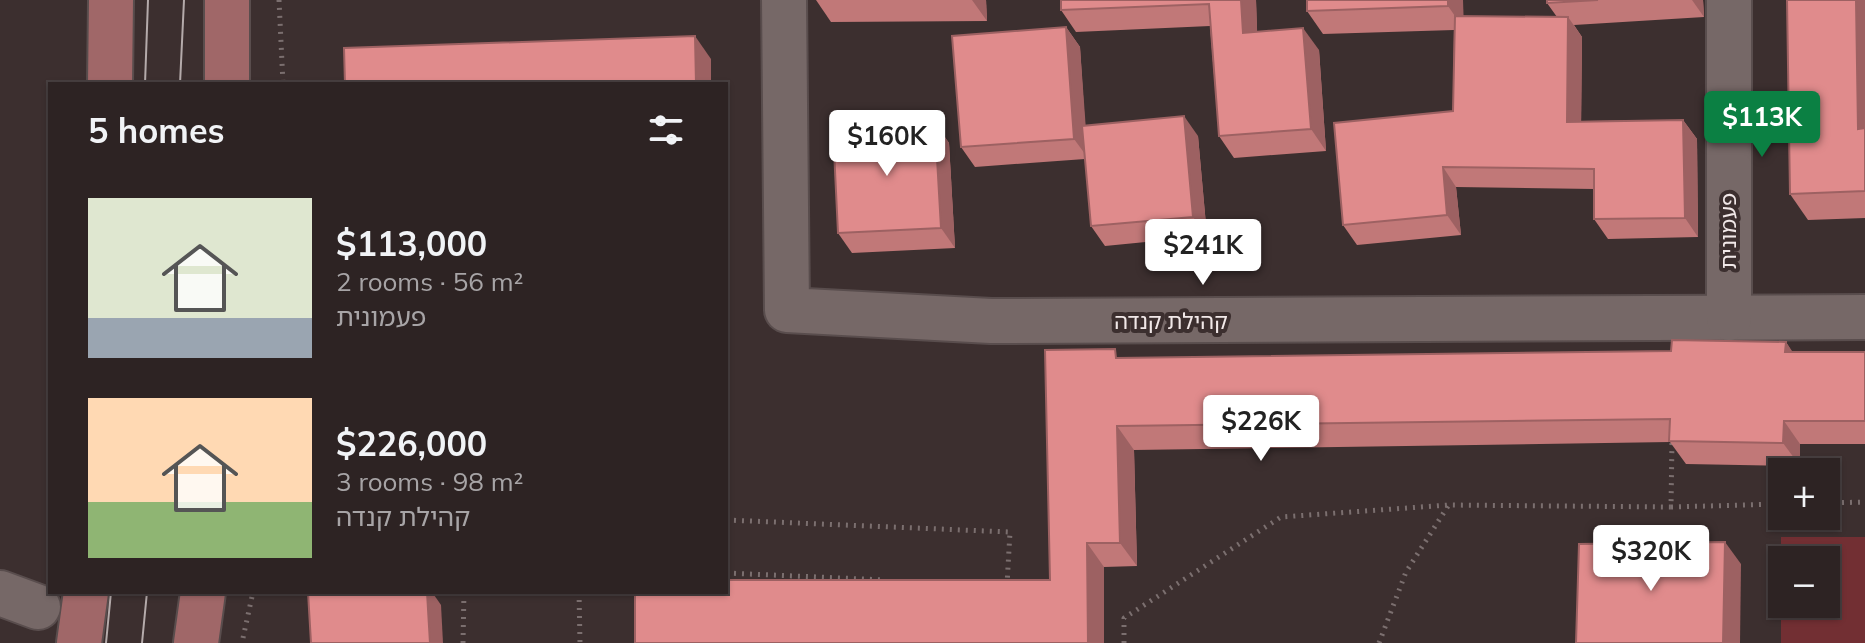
<!DOCTYPE html>
<meta charset="utf-8">
<style>
:root{--surface:#2d2323;--page:#352b2b;--text:#f1f3f6;--muted:#a7a4a6;--line:#484041;--accent:#0b8043}
body{margin:0;font-family:Mulish,"Noto Sans Hebrew",sans-serif;background:var(--page);color:var(--text);height:100vh;display:flex;flex-direction:column;font-size:30px;white-space:nowrap}
*{box-sizing:border-box;margin:0}
p{font-size:26px;color:var(--muted)}
.icon{flex:none;width:44px;height:44px;fill:none;stroke:currentColor;stroke-width:2;stroke-linecap:round;stroke-linejoin:round}
.map{position:relative;flex:1;overflow:hidden}
.details{position:absolute;left:48px;top:82px;width:680px;height:512px;display:flex;flex-direction:column;background:var(--surface);border-radius:0px;box-shadow:0 2px 6px #0004,0 0 0 2px var(--line)}
.details>*{flex:none}
.tools{position:absolute;left:1768px;top:458px;display:grid;gap:16px}
.tools a{display:grid;place-items:center;width:72px;height:72px;border-radius:0px;background:var(--surface);box-shadow:0 2px 6px #0004,0 0 0 2px var(--line);font-size:40px}
.price{position:absolute;translate:-50% -68px;padding:0 18px;border-radius:8px;background:#fff;color:#222;font-size:26px;line-height:52px;filter:drop-shadow(0 2px 4px #0008)}
.price::after{content:'';position:absolute;left:50%;top:48px;width:24px;height:18px;margin-left:-12px;background:inherit;clip-path:polygon(0 0,100% 0,50% 100%)}
.price.selected{background:var(--accent);color:#fff}
ul{padding:0;list-style:none}
li{display:flex;align-items:center;gap:24px;height:200px;padding:0 40px}
li span{display:grid;place-items:center;flex:none;width:224px;height:160px;border-radius:0px;color:#555}
li>.icon{margin-inline-start:auto}
span .icon{width:96px;height:96px;fill:#fffc;stroke-width:1}
li b{font-size:34px}
h2{display:flex;justify-content:space-between;align-items:center;height:96px;padding:0 40px;font-size:34px}
.map>svg:first-child{display:block}
</style>
<div class="map">
<svg width="1865" height="643" viewBox="0 0 1865 643">
<rect width="100%" height="100%" fill="#3c2f2f"/>
<path fill="#722f33" fill-rule="evenodd" d="M1781,537H1865V643H1781ZM1782,560H1826V604H1782Z"/>
<g fill="none" stroke-linecap="round" stroke-linejoin="round">
<g stroke="#594d4d" stroke-width="48">
<g id="minor">
<path d="M784,0L787,310L991,321L1865,317"/>
<path d="M1729,318V0"/>
<path d="M0,593L38,607"/>
</g>
</g>
<g stroke="#594d4d" stroke-width="48">
<g id="major">
<path d="M110,84L111,0"/>
<path d="M227,84V0"/>
<path d="M79,643L86,592"/>
<path d="M196,643L203,592"/>
</g>
</g>
<g stroke="#7b6f6f" stroke-width="5" stroke-dasharray="2 6" stroke-linecap="butt">
<path d="M279,0L283,84"/>
<path d="M1826,503L1865,502"/>
<path d="M1671,507L1782,504"/>
<path d="M726,520L1010,532L1007,585"/>
<path d="M726,573L885,580"/>
<path d="M579,592L580,643"/>
<path d="M243,638L253,592"/>
<path d="M463,643L464,592"/>
<path d="M1124,643V618L1281,517L1449,505L1671,507L1672,440"/>
<path d="M1379,643L1406,572L1448,506"/>
</g>
<use href="#minor" stroke="#766867" stroke-width="44"/>
<use href="#major" stroke="#a06768" stroke-width="44"/>
<g stroke="#b5abab" stroke-width="2">
<path d="M145,84L148,0"/>
<path d="M180,84L184,0"/>
<path d="M106,643L111,592"/>
<path d="M142,643L147,592"/>
</g>
</g>
<g fill="#c17878">
<path d="M816,0H986L987,21L831,22Z"/>
<path d="M1061,0H1256L1257,32L1319,50L1326,151L1234,158L1219,136L1210,26L1076,32L1061,10Z"/>
<path d="M1307,0H1463V16L1557,17L1547,3V0H1703L1704,17L1574,25L1582,37L1581,121L1683,120L1697,139L1698,237L1608,239L1594,219V189L1456,187L1461,235L1357,245L1343,225L1453,111L1454,30L1323,34L1307,11Z"/>
<path d="M1865,0V218L1808,220L1790,194Z"/>
<path d="M1066,27L1080,47L1085,126L1198,136L1207,236L1105,246L1091,226L1085,159L975,167L961,147Z"/>
<path d="M935,123L949,143L955,248L852,253L838,233Z"/>
<path d="M1786,342L1792,352H1865V444H1800V466L1686,464L1670,442L1134,450L1137,566L1104,567V643H635L1050,580L1122,358L1671,351Z"/>
</g>
<g fill="#9d6162">
<path d="M972,0H986L987,21Z"/>
<path d="M1241,0H1256L1258,55L1243,33Z"/>
<path d="M1448,0H1463L1464,29L1448,6Z"/>
<path d="M1692,0H1703L1704,17Z"/>
<path d="M1856,0H1865V138L1858,129Z"/>
<path d="M1568,17L1582,37L1581,141L1567,122Z"/>
<path d="M1066,27L1080,47L1088,158L1074,139Z"/>
<path d="M1303,28L1319,50L1326,151L1311,129Z"/>
<path d="M695,36L711,59V84H696Z"/>
<path d="M1184,116L1198,136L1207,236L1193,217Z"/>
<path d="M1683,120L1697,139L1698,237L1685,218Z"/>
<path d="M935,123L949,143L955,248L941,228Z"/>
<path d="M1443,167L1456,187L1461,235L1447,215Z"/>
<path d="M1786,342L1802,366L1785,352Z"/>
<path d="M1784,421L1800,444V466L1783,443Z"/>
<path d="M1117,426L1134,450L1137,566L1120,543Z"/>
<path d="M1725,542L1741,564L1740,643H1723Z"/>
<path d="M1087,543L1104,567V643H1088Z"/>
<path d="M427,592H432L441,605L443,643H430Z"/>
</g>
<g fill="#e08b8c" stroke="#9d6162" stroke-width="2">
<path d="M1061,0H1241L1243,33L1303,28L1311,129L1219,136L1209,4L1061,10Z"/>
<path d="M1307,0H1448V6L1307,11Z"/>
<path d="M1547,0H1598L1547,3Z"/>
<path d="M1787,0H1856L1858,129L1865,128V191L1790,194Z"/>
<path d="M1455,16L1568,17L1567,122L1683,120L1685,218L1594,219V169L1443,167L1447,215L1343,225L1334,123L1453,111Z"/>
<path d="M1066,27L1074,139L961,147L952,36Z"/>
<path d="M695,36L696,84H345L344,48Z"/>
<path d="M1184,116L1193,217L1091,226L1082,126Z"/>
<path d="M935,123L941,228L838,233L833,129Z"/>
<path d="M1672,340L1786,342L1785,352H1865V421H1784L1783,443L1669,441L1670,419L1117,426L1120,543H1087L1088,643H635V592H726V580H1050L1045,350L1115,349L1116,358L1671,351Z"/>
<path d="M1725,542L1723,643H1576L1579,544Z"/>
<path d="M308,592H427L430,643H311Z"/>
</g>
<g text-anchor="middle" dominant-baseline="central" stroke-width="8" stroke-linejoin="round" paint-order="stroke">
<g font-size="22" fill="#f1e8e8" stroke="#3c2f2f">
<text transform="translate(1728 231) rotate(-90)">פעמונית</text>
<text x="1171" y="321">קהילת קנדה</text>
</g>
</g>
</svg>
<div class="tools">
<a>+</a>
<a>−</a>
</div>
<b class="price selected" style="left:1762px;top:159px">$113K</b>
<b class="price" style="left:887px;top:178px">$160K</b>
<b class="price" style="left:1203px;top:287px">$241K</b>
<b class="price" style="left:1261px;top:463px">$226K</b>
<b class="price" style="left:1651px;top:593px">$320K</b>
<section class="details">
<h2>5 homes<svg class="icon" aria-label="filters" viewBox="0 0 24 24"><path d="M4 7h16M4 17h16"/><circle cx="9" cy="7" r="2"/><circle cx="15" cy="17" r="2"/></svg></h2>
<ul>
<li><span style="background:linear-gradient(#dfe7d0 75%,#9aa5b1 0)"><svg class="icon" aria-label="home" viewBox="0 0 24 24"><path d="M3 11l9-7 9 7M6 9v11h12V9"/></svg></span><div><b>$113,000</b><p>2 rooms · 56 m²</p><p>פעמונית</p></div></li>
<li><span style="background:linear-gradient(#ffd9b3 65%,#8fb573 0)"><svg class="icon" aria-label="home" viewBox="0 0 24 24"><path d="M3 11l9-7 9 7M6 9v11h12V9"/></svg></span><div><b>$226,000</b><p>3 rooms · 98 m²</p><p>קהילת קנדה</p></div></li>
</ul>
</section>
</div>
